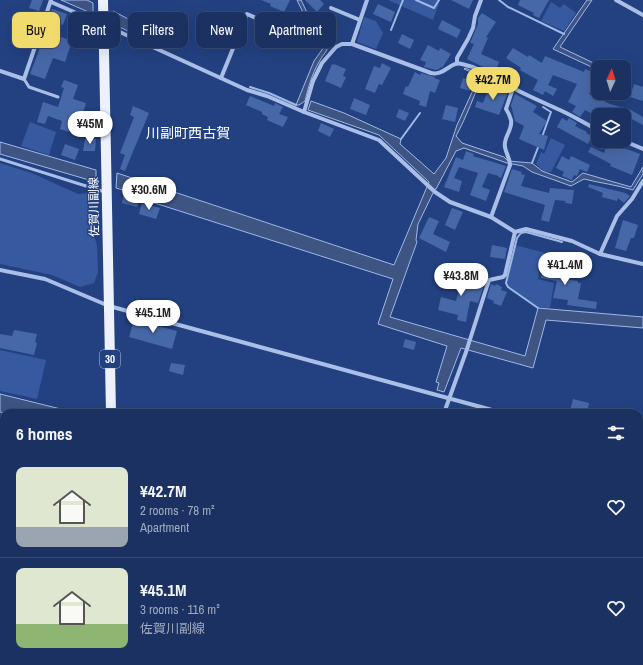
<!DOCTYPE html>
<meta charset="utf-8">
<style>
:root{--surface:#1a3161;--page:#273d6a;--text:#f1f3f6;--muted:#9fa9bd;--line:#384c76;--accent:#f2db6d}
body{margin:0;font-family:"Archivo Narrow","Noto Sans JP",sans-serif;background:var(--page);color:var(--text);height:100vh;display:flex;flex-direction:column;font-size:15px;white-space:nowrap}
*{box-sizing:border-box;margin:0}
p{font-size:13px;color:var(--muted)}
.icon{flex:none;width:22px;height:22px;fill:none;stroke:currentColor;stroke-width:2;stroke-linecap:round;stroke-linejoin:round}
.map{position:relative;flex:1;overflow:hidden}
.sheet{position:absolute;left:0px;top:409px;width:643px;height:256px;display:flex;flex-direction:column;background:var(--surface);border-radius:12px 12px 0 0;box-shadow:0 4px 16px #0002,0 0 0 1px var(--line)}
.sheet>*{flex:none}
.top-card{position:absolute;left:12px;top:12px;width:400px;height:36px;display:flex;gap:8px}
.needle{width:26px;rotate:4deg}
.tools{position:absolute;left:591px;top:60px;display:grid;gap:8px}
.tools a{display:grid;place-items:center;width:40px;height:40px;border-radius:8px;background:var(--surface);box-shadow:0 4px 16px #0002,0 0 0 1px var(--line);font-size:20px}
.price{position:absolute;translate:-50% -34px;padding:0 9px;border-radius:14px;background:#fff;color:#222;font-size:13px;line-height:26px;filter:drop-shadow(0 1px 2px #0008)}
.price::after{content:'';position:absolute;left:50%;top:24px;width:12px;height:9px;margin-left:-6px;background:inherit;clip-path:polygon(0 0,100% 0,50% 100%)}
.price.active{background:var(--accent);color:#111}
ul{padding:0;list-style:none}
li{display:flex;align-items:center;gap:12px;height:100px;padding:0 16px}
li+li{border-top:1px solid var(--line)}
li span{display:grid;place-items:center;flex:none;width:112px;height:80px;border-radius:8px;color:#555}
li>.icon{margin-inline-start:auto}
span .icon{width:48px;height:48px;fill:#fffc;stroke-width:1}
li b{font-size:17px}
h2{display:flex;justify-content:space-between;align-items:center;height:48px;padding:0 16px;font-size:17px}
.chip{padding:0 14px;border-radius:8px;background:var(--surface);box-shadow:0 4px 16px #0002,0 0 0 1px var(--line);font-size:14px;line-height:36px}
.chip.active{background:var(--accent);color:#111}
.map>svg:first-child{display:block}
</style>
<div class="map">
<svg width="643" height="665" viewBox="0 0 643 665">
<rect width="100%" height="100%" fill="#234181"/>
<g fill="#37599f">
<path d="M388,0H440L433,20Z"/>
<path d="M551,2L560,8L564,4L576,13L564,31L541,21Z"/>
<path d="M364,17L376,21L383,33L376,49L357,42Z"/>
<path d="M30,122L56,132L49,155L21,146Z"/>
<path d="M551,138L565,145L551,172L543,171L536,164L541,152L544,154Z"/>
<path d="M0,163L34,174L78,194L88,193L94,201L92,227L97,246L98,272L94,283L80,287L52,275L0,264Z"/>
<path d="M515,245L568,259L567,263L542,257L538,279L554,283L550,308L538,307L509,287L507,279Z"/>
<path d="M0,350L46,360L37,399L0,391Z"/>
</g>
<g fill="#3e5483" stroke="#9eb8e8">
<path d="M61,0H87L93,3V14Z"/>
<path d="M297,0H301L315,29L329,40C328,53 324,52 319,62C312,74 308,88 305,101L299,105H296L314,61L324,47V42L312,31Z"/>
<path d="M587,0H592L560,47L602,67H598V70L553,49Z"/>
<path d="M113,11L132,21L128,31L113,24Z"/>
<path d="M465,68L483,75C474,95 467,116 456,136L462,143L504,157L508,161L532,163L542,171L572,182L583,173L631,187L643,167V174L633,190C617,185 600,183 584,179L571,186L532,172L523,166L507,163L464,148L456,151L436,189H435L418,224L416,240L417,242L390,317L525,356L538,308L643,317V328L546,320L533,368L461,348L444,392L437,390L439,383L436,382L447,346L378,324L393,279L145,200L143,196L116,188L117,173L394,265L429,182L379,135L308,110L311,101L344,113L401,139L400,144L434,174L446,158L457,125L479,77L478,75L464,69Z"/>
<path d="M0,142L96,170V182L0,154Z"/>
<path d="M0,394L77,413H4L0,412Z"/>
</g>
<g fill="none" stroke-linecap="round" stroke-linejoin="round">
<g stroke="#9eb8e8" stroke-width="2">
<path d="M416,0L434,8L439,0"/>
<path d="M499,0L508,7L564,34"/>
<path d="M391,30L403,0"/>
<path d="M250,87L269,93L296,105"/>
<path d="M542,137L551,112L543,107"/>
<path d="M401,139L420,113"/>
<path d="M532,163L539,145"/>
<path d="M538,308L508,287L506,283L517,238L521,233L526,232L562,242"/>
<path d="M91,665V661"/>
</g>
<g stroke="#3e5483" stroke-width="8">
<path d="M639,444L643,439"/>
<path d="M519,665L521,661"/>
</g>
</g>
<g fill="#4768a8">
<path d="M32,0H43L39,11L29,8Z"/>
<path d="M261,0H290L284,12L270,6L271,4Z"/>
<path d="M305,0H320L324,4L317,12Z"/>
<path d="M451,0H473L469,9Z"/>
<path d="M520,0H549L539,18L533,15L534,13L518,5Z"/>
<path d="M378,4L395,12L391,22L373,14Z"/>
<path d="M52,9L67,14L63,25L48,20Z"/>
<path d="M482,13L496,22L486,37L488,38L481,54L499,62L495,73L467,59L474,44L470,43L478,24V18Z"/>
<path d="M287,15L298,20L294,29L283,24Z"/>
<path d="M442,20L461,30L457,38L438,29Z"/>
<path d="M80,21L92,24L91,30L79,29Z"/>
<path d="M48,32L72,41L65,62L53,58L45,79L30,74L41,45L44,46Z"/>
<path d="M402,34L414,40L410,49L398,43Z"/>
<path d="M76,37L88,41L85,49L73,45Z"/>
<path d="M428,45L439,51L440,48L451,54L442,68L441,67L439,69L436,70L424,67L426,62L420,60Z"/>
<path d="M513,48L528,57L529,55L542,63L545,56L584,72L585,69L592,72L590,77L595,80L589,94L610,104L631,110L643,117V125L624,115H598V117L585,110L580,117L572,112L576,106L568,102L577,84L553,75L548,85L557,89L553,96L545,91L543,95L533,90L538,80L520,70L521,68L506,58Z"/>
<path d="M382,63L391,68L382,85L379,84L375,93L365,89L374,66L380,68Z"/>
<path d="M332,64L334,65V64L346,69L343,76L346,77L341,88L325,81Z"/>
<path d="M415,72L420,75L421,73L435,77L434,78L440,80L435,93L430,91L426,107L419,105L420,101L403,94L406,86L408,87Z"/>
<path d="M463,78L472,81L470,91L460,88Z"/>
<path d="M64,80L78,85L73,99L86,103L81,119L75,117L69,132L60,129L62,121L48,116L45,124L37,122L43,102L58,107L64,88L61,87Z"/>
<path d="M634,84L643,87V101L630,97Z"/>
<path d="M490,85L508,92L499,115L475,107L477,101L483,103Z"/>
<path d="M515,94L537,106L533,112L547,121L539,134L548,136L544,150L519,139L524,126L515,121L511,105Z"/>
<path d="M250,96L274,106L275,103L283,107L279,114L288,117L283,127L267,120L268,117L262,114V112L246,105Z"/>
<path d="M354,98L370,105L366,115L350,109Z"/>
<path d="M446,105L458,108L455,122L442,119Z"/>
<path d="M133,106L149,113L125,171L120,169L125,155L120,153L134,117L130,115Z"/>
<path d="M399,109L409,113L405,121L396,117Z"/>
<path d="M562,118L567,121L569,118L577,123L575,126L587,132L586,133L592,136L588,144L557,127Z"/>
<path d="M321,123L334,129L330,137L318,131Z"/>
<path d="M85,139H96L95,151H83Z"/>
<path d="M608,141H614L622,144L621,147L640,154L632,175L610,166L611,164L588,152L591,147L604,153Z"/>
<path d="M65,144L79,149L75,160L61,155Z"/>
<path d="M466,151L474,154L473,156L506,166L501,178L498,177L499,176L488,173L482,187L490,190L486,201L470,195L478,173L459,167L454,178L462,181L459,192L444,187L456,157L463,160Z"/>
<path d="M562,156L569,160L571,156L590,165L587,172L580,169L577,176L574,175L572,180L562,176L564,172L556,168Z"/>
<path d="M512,169L522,172L521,174L525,175L521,186L549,193L550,188L574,190L572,204L565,203L566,201L555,200L549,222L541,220L545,205L504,192Z"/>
<path d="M589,184L625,193L630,196L624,203L618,198L617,201L602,197L603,193L588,187Z"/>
<path d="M124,193L140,197L137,207L122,203Z"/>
<path d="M142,203L160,208L156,219L139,214Z"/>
<path d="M452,208L463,212L455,230L445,225Z"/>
<path d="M429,217L439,221L433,234L450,242L446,252L419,238Z"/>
<path d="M623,220L638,225L634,238H631L626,251L615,248Z"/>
<path d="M492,245L507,248L505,259L490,257Z"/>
<path d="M544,260L564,264L563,270H566L564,279L578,281V283H581L578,299L597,302L596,309L567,305L568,300L553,298L557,281L541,278Z"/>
<path d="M447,273L479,282L477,286L483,288L478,303L470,301L466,322L457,320L458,315L438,310L441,297L456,301L460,287L445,284Z"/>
<path d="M491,284L495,286L496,284L502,287L501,290L507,292L501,306L493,303L494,301L487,298Z"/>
<path d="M134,320L177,331L172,349L129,337Z"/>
<path d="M14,330L37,334L35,342L37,343L34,355L0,348V334L12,336Z"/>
<path d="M405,339L416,342L414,350L403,347Z"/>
<path d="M171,363L185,365L183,375L169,371Z"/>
<path d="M573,399L589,403L587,413H579L570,411Z"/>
</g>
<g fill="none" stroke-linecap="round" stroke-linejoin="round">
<g stroke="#aabfe7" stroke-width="3">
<path d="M24,79L29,87L58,97"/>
<path d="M0,159L105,192"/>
</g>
<g stroke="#aabfe7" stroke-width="4">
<path d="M616,0L643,15"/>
<path d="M51,2L111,28L247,90L267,96L304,112L379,140L435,192L450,202L491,217L515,232L526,229L572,241L600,254L643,264"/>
<path d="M331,8L360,20"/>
<path d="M352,44L367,0"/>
<path d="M457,63V58L468,39L473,28L475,16L481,0"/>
<path d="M0,71L24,79L51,0"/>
<path d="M221,78L247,14L276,27"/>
<path d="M304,112L313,81L322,63L336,47L342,44H352L431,73C445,76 450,61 462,64C481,68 497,80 515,89C530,97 547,104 562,111C575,117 586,124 598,130"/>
<path d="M624,141L643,149"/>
<path d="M491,217L510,165C510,158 506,154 505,147C503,137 513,130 511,120C510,116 508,112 506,109L513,88"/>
<path d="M600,254L617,216L632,199L643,181"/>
<path d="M0,270L45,279L109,306L503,413"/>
<path d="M444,413L466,352L489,280L503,277L505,275L515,232"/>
<path d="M639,438L643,434"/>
<path d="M639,448H643"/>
<path d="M0,485L4,486"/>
<path d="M343,665L344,661"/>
<path d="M515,665L516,661"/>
</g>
<g stroke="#ecf1fd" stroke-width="10">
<path d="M103,0L111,413"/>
<path d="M116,661V665"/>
</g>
</g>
<g text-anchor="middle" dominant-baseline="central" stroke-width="3" stroke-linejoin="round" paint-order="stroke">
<rect fill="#234181" stroke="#bdc6d9" stroke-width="1" x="100" y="350" width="20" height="18" rx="3"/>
<g font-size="11" font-weight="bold" fill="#fff">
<text x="110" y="359">30</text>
</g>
<g font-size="12" fill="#fff" stroke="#234181">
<text transform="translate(94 207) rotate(-91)">佐賀川副線</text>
</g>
<g font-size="14" fill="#fff" stroke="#234181">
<text x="188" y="133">川副町西古賀</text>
</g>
</g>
</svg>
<div class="tools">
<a><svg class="needle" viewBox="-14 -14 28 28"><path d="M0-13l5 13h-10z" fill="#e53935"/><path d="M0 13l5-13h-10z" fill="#9fa9bd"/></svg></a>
<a><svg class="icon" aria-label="layers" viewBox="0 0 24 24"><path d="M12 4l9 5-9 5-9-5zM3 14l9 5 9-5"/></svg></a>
</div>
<b class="price active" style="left:493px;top:101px">¥42.7M</b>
<b class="price" style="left:90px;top:145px">¥45M</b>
<b class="price" style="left:149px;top:211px">¥30.6M</b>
<b class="price" style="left:565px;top:286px">¥41.4M</b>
<b class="price" style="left:461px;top:297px">¥43.8M</b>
<b class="price" style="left:153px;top:334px">¥45.1M</b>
<div class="top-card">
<a class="chip active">Buy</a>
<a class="chip">Rent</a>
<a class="chip">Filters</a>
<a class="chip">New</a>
<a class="chip">Apartment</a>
</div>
<section class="sheet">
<h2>6 homes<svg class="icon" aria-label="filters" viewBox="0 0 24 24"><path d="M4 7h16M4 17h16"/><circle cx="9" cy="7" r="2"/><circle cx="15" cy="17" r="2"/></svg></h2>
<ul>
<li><span style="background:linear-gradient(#dfe7d0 75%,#9aa5b1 0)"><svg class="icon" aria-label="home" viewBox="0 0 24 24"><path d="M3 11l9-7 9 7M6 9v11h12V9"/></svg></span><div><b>¥42.7M</b><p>2 rooms · 78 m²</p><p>Apartment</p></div><svg class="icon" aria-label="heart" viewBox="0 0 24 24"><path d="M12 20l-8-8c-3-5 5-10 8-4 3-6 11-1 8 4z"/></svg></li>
<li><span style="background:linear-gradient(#dfe7d0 70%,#8fb573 0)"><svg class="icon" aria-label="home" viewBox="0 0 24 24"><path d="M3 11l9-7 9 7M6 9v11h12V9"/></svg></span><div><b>¥45.1M</b><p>3 rooms · 116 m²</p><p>佐賀川副線</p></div><svg class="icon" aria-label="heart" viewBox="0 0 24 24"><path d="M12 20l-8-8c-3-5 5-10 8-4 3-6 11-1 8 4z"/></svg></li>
</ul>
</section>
</div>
